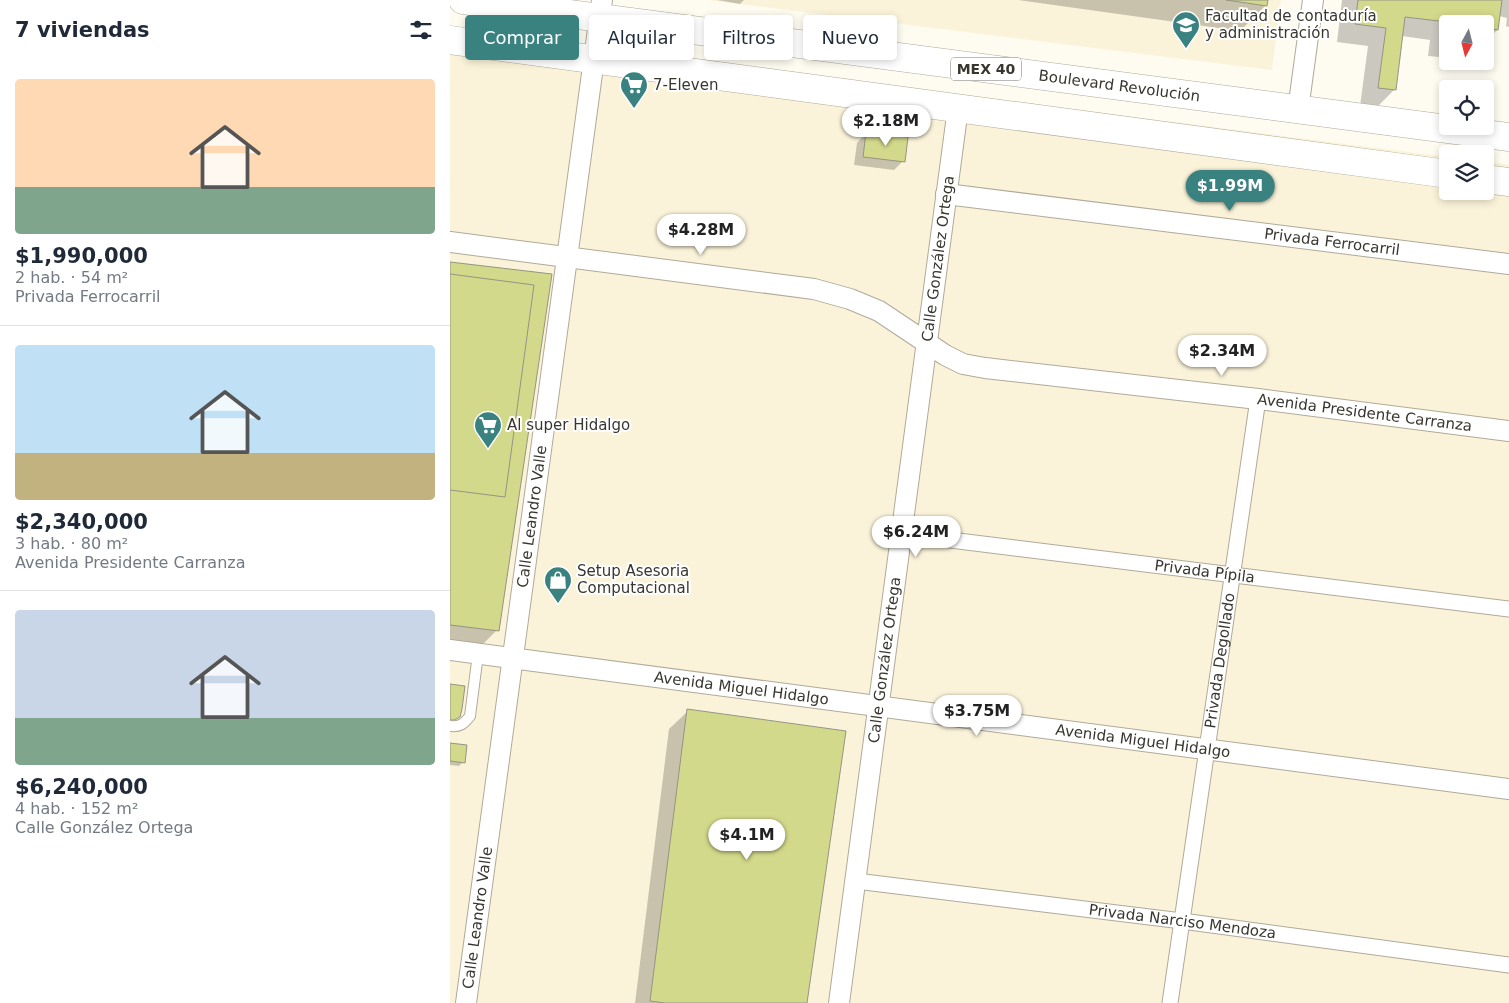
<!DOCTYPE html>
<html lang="es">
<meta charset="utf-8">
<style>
:root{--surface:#fff;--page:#f6f6f7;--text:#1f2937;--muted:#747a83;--line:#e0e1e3;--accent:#398280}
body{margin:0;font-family:"DejaVu Sans",sans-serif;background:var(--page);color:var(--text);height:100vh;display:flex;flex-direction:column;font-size:19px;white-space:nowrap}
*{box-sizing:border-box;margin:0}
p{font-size:16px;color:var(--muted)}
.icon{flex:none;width:28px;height:28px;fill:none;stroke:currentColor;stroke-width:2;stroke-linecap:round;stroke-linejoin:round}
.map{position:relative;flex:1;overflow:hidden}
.details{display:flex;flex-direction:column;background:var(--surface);width:450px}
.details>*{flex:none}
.top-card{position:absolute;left:15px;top:15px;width:475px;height:45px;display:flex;gap:10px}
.needle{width:32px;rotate:187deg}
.buttons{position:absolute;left:989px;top:15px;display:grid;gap:10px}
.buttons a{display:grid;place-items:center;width:55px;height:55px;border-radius:5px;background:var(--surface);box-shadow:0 2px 8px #0003;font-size:25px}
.price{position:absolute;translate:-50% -42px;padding:0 11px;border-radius:18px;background:#fff;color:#222;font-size:16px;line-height:32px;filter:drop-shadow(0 1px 2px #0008)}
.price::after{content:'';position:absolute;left:50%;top:30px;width:15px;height:11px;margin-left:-8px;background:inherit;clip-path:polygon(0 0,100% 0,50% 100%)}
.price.current{background:var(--accent);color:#fff}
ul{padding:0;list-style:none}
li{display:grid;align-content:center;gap:10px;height:265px;padding:0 15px}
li+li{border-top:1px solid var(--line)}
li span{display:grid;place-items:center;height:155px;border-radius:5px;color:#555}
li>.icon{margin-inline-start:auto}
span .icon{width:90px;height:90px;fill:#fffc;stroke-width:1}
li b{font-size:21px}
h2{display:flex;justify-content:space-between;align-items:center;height:60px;padding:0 15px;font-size:21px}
.pill{padding:0 18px;border-radius:5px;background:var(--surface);box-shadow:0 2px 8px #0003;font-size:18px;line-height:45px}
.pill.current{background:var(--accent);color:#fff}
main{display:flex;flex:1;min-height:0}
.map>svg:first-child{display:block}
</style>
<main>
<section class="details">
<h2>7 viviendas<svg class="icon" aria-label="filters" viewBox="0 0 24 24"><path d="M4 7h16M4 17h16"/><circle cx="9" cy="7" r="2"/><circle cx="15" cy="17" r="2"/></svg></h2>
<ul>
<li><span style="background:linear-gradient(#ffd9b3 70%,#7fa58c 0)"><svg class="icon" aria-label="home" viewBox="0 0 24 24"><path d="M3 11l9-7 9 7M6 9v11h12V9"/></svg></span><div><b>$1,990,000</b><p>2 hab. · 54 m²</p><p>Privada Ferrocarril</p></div></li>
<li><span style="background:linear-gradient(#bfe0f5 70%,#c2b280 0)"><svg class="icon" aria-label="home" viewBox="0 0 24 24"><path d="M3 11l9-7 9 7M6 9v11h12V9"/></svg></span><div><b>$2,340,000</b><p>3 hab. · 80 m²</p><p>Avenida Presidente Carranza</p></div></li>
<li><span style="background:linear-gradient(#c9d6e8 70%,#7fa58c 0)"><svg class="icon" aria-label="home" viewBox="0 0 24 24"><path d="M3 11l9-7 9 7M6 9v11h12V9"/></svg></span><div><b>$6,240,000</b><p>4 hab. · 152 m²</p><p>Calle González Ortega</p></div></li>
</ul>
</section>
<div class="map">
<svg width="1059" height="1003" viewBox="0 0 1059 1003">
<rect width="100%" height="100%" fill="#fefbf0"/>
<g fill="#fbf3d9">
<path d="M258,0H831L822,70Z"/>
<path d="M0,29L997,157L998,191H1035V161L1059,165V1003H0Z"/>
</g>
<g fill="#0003">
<path d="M267,0H294L290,4Z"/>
<path d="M568,0H816V5L790,31Z"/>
<path d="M892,0H1059V27L1056,26L1057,18L1049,16L1047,30L1035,42V24H998V49L989,57L978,56L980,40L952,36L945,89L927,107L910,106L918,46L887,42Z"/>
<path d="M416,133L453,161L444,170L404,165L407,143Z"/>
<path d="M0,263L47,630L29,648L0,645Z"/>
<path d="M238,711L356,1003H185L219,729Z"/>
<path d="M0,745L13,762L9,766L0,765Z"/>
</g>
<g fill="#d3d98a" stroke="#939584">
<path d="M776,0H818L817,6Z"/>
<path d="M908,0H1052L1048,30L1035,28V24H998V38H995L997,22L955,17L946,90L928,88L936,28L905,24Z"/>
<path d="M416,132L458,137L455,162L413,157Z"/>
<path d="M0,262L102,274L49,631L0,625Z"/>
<path d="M0,274L84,285L55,497L0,490Z"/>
<path d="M0,684L15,686L12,709L10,717L4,720H0Z"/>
<path d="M237,709L396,731L357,1003H215L200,1001Z"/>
<path d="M0,743L17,745L15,763L0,761Z"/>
</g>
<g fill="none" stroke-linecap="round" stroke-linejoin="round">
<g stroke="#afaa99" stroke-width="12">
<path id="service" d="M0,726C10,727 14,724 20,716L28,654"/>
</g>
<g stroke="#afaa99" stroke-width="17">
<g id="pedestrian">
<path id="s1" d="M452,534L1059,609"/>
<path id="s2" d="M406,881L732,921L1059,965"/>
<path id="s3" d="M720,1003L808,399"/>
</g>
</g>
<g stroke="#afaa99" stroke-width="22">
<g id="minor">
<path d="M848,110L863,0"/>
<path id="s4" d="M496,194L1059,264"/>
<path id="s5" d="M0,242L364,289L400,299L429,311L495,355L513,364L535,368L808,399L1059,431"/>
<path id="s6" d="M0,650L1059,789"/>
<path id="s7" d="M16,1003L152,0"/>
<path id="s8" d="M389,1003L508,108"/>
</g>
</g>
<g stroke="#afaa99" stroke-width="29">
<g id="primary">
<path id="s9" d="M13,0L1059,137"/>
<path d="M0,40L998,174"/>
<path d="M1035,179L1059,182"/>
</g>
</g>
<use href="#service" stroke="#fff" stroke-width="10"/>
<use href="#pedestrian" stroke="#fff" stroke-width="15"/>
<use href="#minor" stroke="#fff" stroke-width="20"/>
<use href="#primary" stroke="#fff" stroke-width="28"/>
</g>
<defs>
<g id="university-pin" transform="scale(1.4375)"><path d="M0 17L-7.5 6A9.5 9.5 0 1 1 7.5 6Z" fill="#398280" stroke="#fff"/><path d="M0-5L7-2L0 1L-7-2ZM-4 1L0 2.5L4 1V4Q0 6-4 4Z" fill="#fff"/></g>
<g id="supermarket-pin" transform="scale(1.4375)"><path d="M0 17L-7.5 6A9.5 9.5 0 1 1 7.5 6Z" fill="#398280" stroke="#fff"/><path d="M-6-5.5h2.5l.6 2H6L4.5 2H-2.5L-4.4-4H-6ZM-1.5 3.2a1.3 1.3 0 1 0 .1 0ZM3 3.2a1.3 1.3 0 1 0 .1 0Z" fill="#fff"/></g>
<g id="shop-pin" transform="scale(1.4375)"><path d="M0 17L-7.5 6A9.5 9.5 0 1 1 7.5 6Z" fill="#398280" stroke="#fff"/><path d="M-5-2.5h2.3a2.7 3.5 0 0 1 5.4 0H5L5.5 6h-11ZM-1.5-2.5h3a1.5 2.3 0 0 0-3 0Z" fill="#fff"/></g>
</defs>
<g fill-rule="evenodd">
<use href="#university-pin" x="736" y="25"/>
<use href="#supermarket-pin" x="184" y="85"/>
<use href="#supermarket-pin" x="38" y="425"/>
<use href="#shop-pin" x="108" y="580"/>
</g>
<g text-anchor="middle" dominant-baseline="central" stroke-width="4" stroke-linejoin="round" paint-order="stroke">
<rect fill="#fff" stroke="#74726d" stroke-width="1" x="501" y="57.5" width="70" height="23" rx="4"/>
<g font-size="14" font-weight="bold" fill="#38362f">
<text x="536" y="69">MEX 40</text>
</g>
<g font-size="15" fill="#38362f" stroke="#fff" text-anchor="start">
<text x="755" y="16">Facultad de contaduría<tspan x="755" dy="17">y administración</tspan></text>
<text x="203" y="85">7-Eleven</text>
<text x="57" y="425">Al super Hidalgo</text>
<text x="127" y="571">Setup Asesoria<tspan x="127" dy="17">Computacional</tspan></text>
</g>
<g font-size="15" fill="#38362f" stroke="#fff">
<text stroke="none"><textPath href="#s9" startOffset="662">Boulevard Revolución</textPath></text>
<text stroke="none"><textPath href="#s4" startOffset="389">Privada Ferrocarril</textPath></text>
<text stroke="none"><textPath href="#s8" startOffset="751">Calle González Ortega</textPath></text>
<text stroke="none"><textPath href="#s5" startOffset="940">Avenida Presidente Carranza</textPath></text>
<text stroke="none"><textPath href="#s7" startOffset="491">Calle Leandro Valle</textPath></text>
<text stroke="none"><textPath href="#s1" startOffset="305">Privada Pípila</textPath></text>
<text stroke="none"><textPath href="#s8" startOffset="346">Calle González Ortega</textPath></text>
<text stroke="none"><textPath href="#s3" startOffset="346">Privada Degollado</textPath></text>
<text stroke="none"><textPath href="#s6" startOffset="294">Avenida Miguel Hidalgo</textPath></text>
<text stroke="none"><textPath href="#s6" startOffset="699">Avenida Miguel Hidalgo</textPath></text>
<text stroke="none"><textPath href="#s7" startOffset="86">Calle Leandro Valle</textPath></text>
<text stroke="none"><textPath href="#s2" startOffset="329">Privada Narciso Mendoza</textPath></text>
</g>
</g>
</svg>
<div class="buttons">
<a><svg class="needle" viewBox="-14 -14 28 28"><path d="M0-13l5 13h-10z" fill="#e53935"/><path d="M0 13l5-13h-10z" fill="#747a83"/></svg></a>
<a><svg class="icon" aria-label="locate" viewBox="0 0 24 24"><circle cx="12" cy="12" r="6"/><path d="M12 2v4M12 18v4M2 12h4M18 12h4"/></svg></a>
<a><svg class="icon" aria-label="layers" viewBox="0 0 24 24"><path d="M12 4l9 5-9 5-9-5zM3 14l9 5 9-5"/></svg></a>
</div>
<b class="price" style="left:436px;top:147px">$2.18M</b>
<b class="price current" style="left:780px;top:212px">$1.99M</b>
<b class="price" style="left:251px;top:256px">$4.28M</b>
<b class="price" style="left:772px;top:377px">$2.34M</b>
<b class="price" style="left:466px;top:558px">$6.24M</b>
<b class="price" style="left:527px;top:737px">$3.75M</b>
<b class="price" style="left:297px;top:861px">$4.1M</b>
<div class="top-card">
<a class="pill current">Comprar</a>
<a class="pill">Alquilar</a>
<a class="pill">Filtros</a>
<a class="pill">Nuevo</a>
</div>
</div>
</main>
